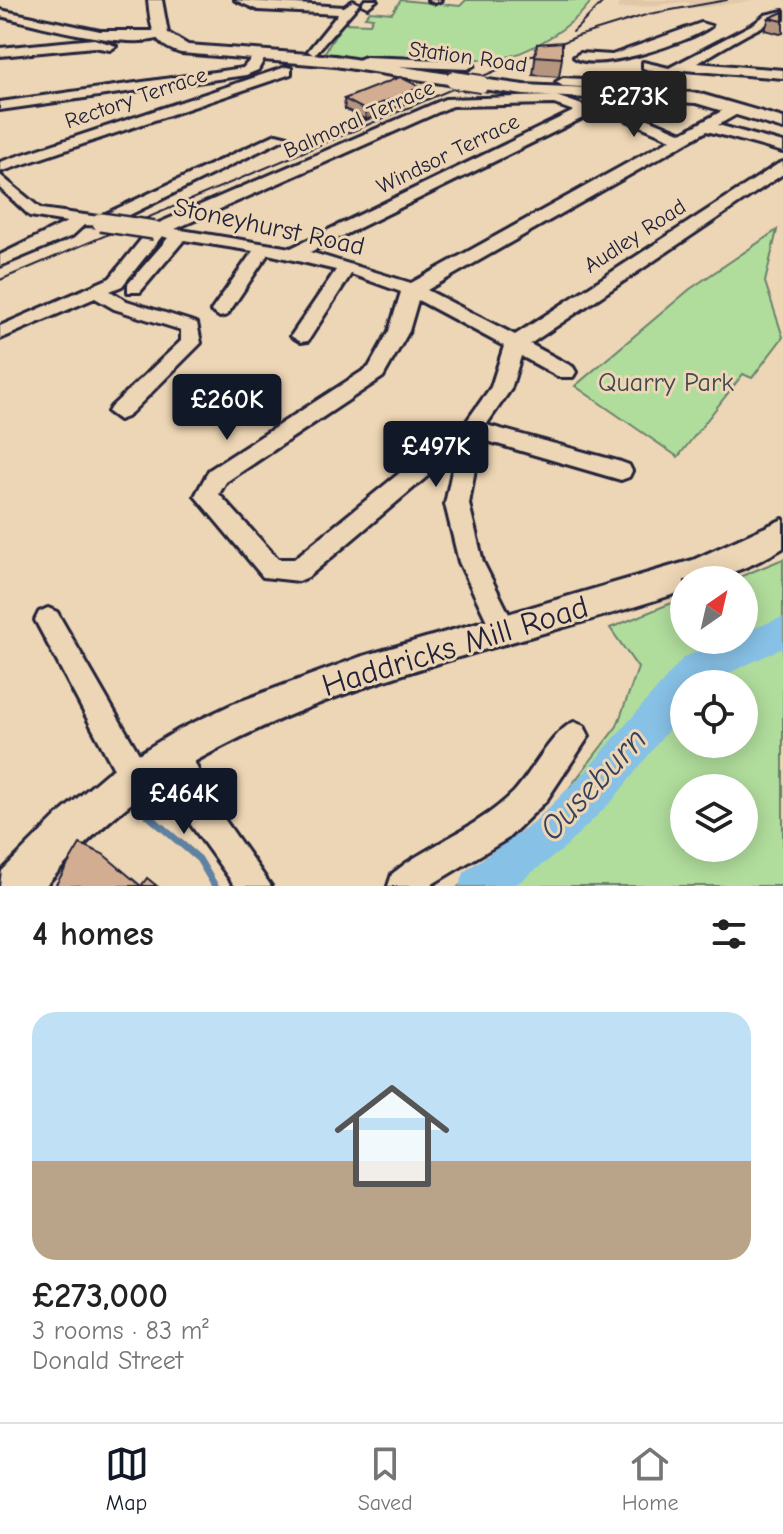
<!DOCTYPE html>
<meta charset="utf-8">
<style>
:root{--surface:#fff;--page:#f2f2f2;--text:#222;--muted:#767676;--line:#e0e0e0;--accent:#111827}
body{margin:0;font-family:"Comic Neue",sans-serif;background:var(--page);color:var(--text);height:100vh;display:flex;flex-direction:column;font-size:30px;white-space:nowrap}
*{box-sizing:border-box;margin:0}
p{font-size:26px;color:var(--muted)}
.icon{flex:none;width:44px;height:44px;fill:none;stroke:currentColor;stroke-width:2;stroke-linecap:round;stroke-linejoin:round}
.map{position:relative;height:886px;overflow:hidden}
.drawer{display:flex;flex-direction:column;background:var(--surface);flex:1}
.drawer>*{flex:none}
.needle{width:52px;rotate:34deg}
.controls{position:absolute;left:670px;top:566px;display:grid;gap:16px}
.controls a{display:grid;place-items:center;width:88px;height:88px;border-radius:50%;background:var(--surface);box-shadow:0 4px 20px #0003;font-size:40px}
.price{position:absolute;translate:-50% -68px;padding:0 18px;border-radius:8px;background:var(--accent);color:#fff;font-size:26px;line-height:52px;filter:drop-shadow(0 2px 4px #0008)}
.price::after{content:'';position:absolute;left:50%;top:48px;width:24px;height:18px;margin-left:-12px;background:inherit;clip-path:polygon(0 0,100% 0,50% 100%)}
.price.on{background:#222;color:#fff}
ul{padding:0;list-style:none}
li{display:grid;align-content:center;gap:16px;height:424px;padding:0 32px}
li+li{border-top:2px solid var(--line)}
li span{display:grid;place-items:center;height:248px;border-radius:24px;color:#555}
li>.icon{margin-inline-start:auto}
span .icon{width:144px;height:144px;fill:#fffc;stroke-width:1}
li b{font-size:34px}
h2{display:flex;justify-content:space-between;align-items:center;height:96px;padding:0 32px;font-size:34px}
.dock{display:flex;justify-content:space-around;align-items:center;height:112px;border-top:2px solid var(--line);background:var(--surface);font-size:22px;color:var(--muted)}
.dock a{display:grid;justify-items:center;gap:4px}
.dock .on{color:var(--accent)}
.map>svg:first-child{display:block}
</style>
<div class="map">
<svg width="783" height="886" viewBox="0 0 783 886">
<rect width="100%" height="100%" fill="#edd6b5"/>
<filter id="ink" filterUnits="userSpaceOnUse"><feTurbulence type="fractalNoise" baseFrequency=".0125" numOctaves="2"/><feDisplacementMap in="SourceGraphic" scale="16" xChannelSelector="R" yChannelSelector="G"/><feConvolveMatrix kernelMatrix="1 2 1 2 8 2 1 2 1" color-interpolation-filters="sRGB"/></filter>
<g filter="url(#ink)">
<path fill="#e1c7a8" d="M620,0H755L701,8L686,2L617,9Z"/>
<g fill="#b0dd9c" stroke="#69806c" stroke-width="2" fill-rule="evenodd">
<path d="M401,0L460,6L466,0H592C575,25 527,56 496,59C477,62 452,54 433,52L430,58L399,57L396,62L336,57L325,52L343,23L370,24L373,18L365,17L370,11L392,13Z"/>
<path d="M777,230L765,282L783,337L752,378L743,374L678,457L575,386L690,289Z"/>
<path d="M783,559V886H459L544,821L617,726L638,668L610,628L684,598V640H744V580H732ZM684,684H744V744H684ZM684,788H744V848H684Z"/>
</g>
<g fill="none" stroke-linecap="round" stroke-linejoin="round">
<path stroke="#5f81a2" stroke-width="7" d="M144,812L199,859L215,886"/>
<path fill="#87c1e6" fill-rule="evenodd" d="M783,617V648L705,684H684V710L613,800L562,850L514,886H459L465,871L534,822L585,772L684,657L725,640H744V632Z"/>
<g stroke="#22223b" stroke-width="6">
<g id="minor">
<path d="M235,0L344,7L353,1L359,4L314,55L308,51L338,14L258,10Z"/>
<path d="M365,0H377L368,7L362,4Z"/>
<path d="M428,0H441L435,3Z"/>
<path d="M0,10L100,31H160L166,35C138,54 34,24 0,16Z"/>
<path d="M783,11V19C765,21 716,53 697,63L783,70V78L684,70L677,77L681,96L674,100L669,99L666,91L563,86L556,82L563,78L665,83L664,75L643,68V62L669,68L755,23L765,15Z"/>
<path d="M701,23L711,26C690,42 596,73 574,57L580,53L612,55Z"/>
<path d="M94,39L116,46L110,50L94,47L0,56V48Z"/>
<path d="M256,53L266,56L258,70L246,75L0,110V102L243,68Z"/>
<path d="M365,57L468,61L474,65L468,69L366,65L355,68L349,64Z"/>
<path d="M286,67L291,68V74L0,172V162Z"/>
<path d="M620,90L627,94L611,103L682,133L731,106H741V112L718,125L783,143V152L707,131L427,290L515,335L778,164L783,162V174L530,344L573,367L576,372L573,377H559L521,356L511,389L486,425L621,462L629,465L632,471L629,477L621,480L480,439L469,504L483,562L518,632L514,640L505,644L496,640L459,562L445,504L456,452L308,577L299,581L263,577L195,496L209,470L369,367L389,331L401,292L351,274L308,341L301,342L291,336L336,270L268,254L227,315L220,317L211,311L253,251L184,240L140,292H128V284L168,238L162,236L122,286L110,291L127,301L197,323L201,343L127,417L119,420L108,412L111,407L181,341V330L114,309L95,298L0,339V326L110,278L152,226L445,99L556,96L585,106ZM554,104L574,111L291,248L175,229L452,106ZM601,109L671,139L411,283L310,252ZM418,300L504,346L491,387L459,432L440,440L294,559H278L219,494L226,482L383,377L409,331Z"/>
<path d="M276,134L288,137L107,226L84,225L72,236L0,266V255L67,222L30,216L0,188V175L41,209L99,217Z"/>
<path d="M48,608L57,612L146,766L150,777L146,788L135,792L124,788L35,620L39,612Z"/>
<path d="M574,722L584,726L589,736L546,801L507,839L429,886H388L392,874L405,864C441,840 482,824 514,792C531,774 553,730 574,722Z"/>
<path d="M175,736L185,741L213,803L271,886H235L191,825L160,751L165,741Z"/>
</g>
</g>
<g stroke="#22223b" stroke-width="6">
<g id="major">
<path d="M148,0H162L168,33L188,45L335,56L454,75L462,80L454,85L335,66L181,53C152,45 151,28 148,0Z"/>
<path d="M481,79L524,85L697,93L783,118V129L696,103L524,95L475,88V80Z"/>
<path d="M783,519V548C751,567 721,580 684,580V591C503,651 293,685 137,799C103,824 73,855 45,886H0L2,871L60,813L107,773L178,730L233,704L360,657L693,560Z"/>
</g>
</g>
<use href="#minor" fill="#edd6b5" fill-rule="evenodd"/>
<use href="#major" fill="#edd6b5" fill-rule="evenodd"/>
<g stroke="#22223b" stroke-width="2">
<path d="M573,32L605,0"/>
<path d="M0,280L578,36L649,14L727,0"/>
</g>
<g stroke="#22223b" stroke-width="22" stroke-linecap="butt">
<path id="minor-bridge" d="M101,222L154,230"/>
</g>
<g stroke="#22223b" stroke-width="20" stroke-linecap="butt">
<path id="major-bridge" d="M454,80L481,84"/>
</g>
<use href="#minor-bridge" stroke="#edd6b5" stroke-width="17"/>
<use href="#major-bridge" stroke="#edd6b5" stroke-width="16"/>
</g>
<g fill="#b5957d" stroke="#22223b" stroke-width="2">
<path d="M783,12V33L780,34L765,30L769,18Z"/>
<path d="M537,44L562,58L559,77L533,75Z"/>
<path d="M421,87V97L366,120L345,109L344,99Z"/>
</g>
<path fill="#937966" stroke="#22223b" stroke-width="2" d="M421,87V97L366,120L365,110Z"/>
<g fill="#d2ad91" stroke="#22223b" stroke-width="2">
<path d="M783,12V21L769,18Z"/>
<path d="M562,42V58L535,56L537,44Z"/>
<path d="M400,77L421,87L365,110L344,99Z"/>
<path d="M80,844L103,854L141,886L147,878L157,886H55Z"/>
</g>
</g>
<g text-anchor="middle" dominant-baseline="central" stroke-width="6" stroke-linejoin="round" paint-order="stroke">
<g font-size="22" fill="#22223b" stroke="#edd6b5">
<text transform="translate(468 57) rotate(8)">Station Road</text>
<text transform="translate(136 98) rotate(-19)">Rectory Terrace</text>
<text transform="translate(359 119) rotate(-24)">Balmoral Terrace</text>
<text transform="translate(448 154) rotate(-26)">Windsor Terrace</text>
<text transform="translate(635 236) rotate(-33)">Audley Road</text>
</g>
<g font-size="26" fill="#22223b" stroke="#edd6b5">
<text transform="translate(269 227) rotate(12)">Stoneyhurst Road</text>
</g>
<g font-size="26" fill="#3e474e" stroke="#edd6b5">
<text x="666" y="383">Quarry Park</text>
</g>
<g font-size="32" fill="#22223b" stroke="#edd6b5">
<text transform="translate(455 646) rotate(-17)">Haddricks Mill Road</text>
</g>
<g font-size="34" font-style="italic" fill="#36425d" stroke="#edd6b5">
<text transform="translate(593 784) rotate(-47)">Ouseburn</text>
</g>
</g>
</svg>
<div class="controls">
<a><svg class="needle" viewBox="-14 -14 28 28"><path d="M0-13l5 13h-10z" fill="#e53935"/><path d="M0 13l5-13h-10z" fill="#767676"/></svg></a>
<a><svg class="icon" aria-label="locate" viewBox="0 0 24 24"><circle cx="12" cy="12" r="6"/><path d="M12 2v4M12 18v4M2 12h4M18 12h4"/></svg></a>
<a><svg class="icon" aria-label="layers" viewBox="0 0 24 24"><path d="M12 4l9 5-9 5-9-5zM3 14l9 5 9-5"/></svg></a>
</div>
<b class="price on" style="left:634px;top:139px">£273K</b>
<b class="price" style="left:227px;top:442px">£260K</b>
<b class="price" style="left:436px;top:489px">£497K</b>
<b class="price" style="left:184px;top:836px">£464K</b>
</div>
<section class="drawer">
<h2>4 homes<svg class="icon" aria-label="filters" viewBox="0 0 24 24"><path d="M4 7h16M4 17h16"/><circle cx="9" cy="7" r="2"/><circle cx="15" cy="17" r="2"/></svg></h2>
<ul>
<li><span style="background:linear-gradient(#bfe0f5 60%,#b9a48a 0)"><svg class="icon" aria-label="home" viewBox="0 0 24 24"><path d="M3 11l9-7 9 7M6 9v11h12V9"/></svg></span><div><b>£273,000</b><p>3 rooms · 83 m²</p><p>Donald Street</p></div></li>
</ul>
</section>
<nav class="dock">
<a class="on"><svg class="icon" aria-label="map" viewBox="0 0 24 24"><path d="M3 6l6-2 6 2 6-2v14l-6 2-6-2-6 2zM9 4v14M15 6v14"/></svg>Map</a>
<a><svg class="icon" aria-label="saved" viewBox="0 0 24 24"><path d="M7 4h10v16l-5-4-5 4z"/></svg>Saved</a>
<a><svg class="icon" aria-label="home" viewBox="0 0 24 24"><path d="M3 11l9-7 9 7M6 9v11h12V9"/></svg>Home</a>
</nav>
